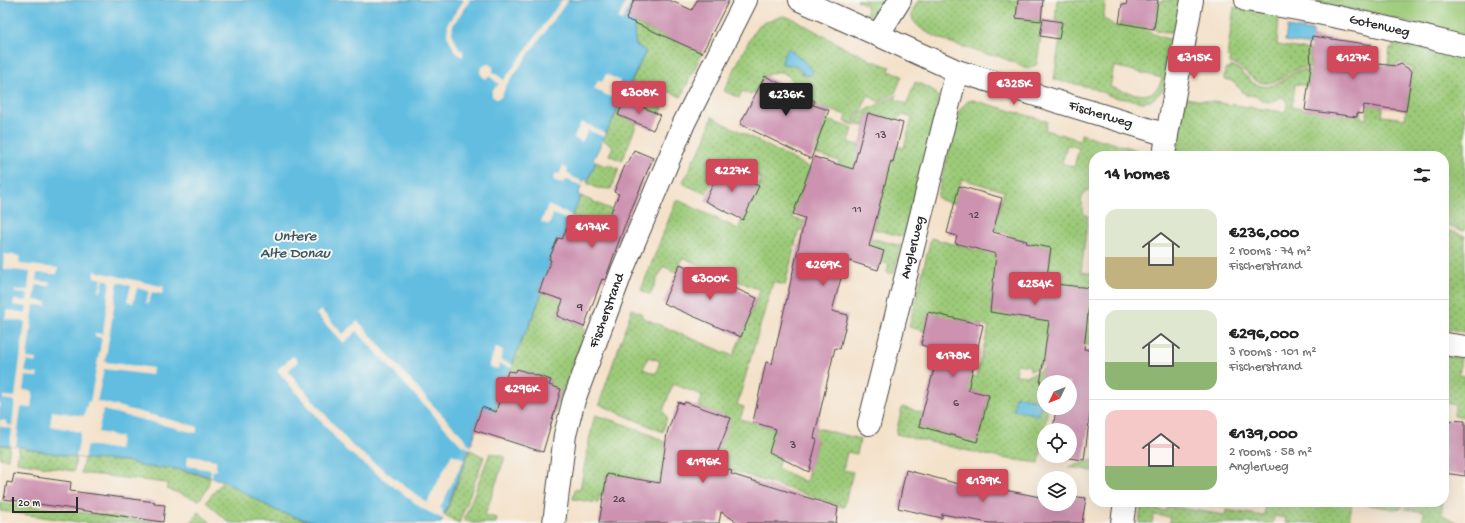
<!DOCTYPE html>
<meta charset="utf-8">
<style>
:root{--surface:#fff;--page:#f2f2f2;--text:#222;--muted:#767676;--line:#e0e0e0;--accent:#d1495b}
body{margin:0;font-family:"Gochi Hand",sans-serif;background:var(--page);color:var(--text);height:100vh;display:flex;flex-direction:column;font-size:15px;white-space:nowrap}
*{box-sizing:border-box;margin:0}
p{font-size:13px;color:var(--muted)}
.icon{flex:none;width:22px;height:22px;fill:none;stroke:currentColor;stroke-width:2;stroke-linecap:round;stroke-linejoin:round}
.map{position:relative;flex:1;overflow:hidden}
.drawer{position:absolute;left:1089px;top:151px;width:360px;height:356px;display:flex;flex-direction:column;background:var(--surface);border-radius:16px;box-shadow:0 4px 16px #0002}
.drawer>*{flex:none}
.needle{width:26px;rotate:227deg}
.fabs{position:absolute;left:1037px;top:375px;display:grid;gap:8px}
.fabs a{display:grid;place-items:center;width:40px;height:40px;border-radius:50%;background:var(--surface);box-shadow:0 4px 16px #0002;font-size:20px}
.scale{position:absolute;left:12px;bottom:10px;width:66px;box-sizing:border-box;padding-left:4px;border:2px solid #2b2b2b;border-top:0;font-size:11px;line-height:14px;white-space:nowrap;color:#2b2b2b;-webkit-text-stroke:3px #f6f6f2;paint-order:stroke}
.price{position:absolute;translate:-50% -34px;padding:0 9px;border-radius:4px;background:var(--accent);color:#fff;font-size:13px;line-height:26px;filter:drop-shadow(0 1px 2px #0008)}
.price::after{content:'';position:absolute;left:50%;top:24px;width:12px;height:9px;margin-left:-6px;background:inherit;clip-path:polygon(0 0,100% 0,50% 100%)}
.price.selected{background:#222;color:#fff}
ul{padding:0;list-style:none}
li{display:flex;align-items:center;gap:12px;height:100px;padding:0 16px}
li+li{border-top:1px solid var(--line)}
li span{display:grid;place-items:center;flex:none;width:112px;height:80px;border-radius:12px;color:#555}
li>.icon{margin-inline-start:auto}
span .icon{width:48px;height:48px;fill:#fffc;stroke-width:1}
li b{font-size:17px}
h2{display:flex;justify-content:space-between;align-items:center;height:48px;padding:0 16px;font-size:17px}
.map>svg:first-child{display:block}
</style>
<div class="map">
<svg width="1465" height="523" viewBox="0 0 1465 523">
<defs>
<pattern id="green-dots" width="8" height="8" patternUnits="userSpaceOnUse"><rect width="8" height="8" fill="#9cca78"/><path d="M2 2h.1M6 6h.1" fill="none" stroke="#7fa463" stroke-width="1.8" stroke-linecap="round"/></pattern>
</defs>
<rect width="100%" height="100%" fill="#f6f6f2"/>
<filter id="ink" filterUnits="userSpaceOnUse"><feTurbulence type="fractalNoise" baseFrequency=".025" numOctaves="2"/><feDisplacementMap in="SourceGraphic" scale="8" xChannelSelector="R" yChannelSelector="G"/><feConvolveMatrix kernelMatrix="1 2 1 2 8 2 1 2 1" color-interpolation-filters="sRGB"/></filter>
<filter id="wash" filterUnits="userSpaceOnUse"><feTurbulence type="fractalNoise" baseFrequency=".012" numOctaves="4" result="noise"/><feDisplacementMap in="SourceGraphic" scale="16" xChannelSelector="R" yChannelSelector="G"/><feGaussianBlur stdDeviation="0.9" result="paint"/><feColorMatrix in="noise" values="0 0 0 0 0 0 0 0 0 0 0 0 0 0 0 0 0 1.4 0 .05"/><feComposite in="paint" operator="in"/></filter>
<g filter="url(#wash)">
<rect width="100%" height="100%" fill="#f4e1c9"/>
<g fill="url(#green-dots)" stroke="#647a52" fill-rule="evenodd">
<path d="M857,0H892C886,8 882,18 871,18L867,14L866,5Z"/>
<path d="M919,0H1018L1016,18L1041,21V18L1043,19L1037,64L1029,69L998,56L989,55C972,49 916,36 912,17C911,11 916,5 919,0Z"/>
<path d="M1057,0H1106L1103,18L1118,28L1119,23L1145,27L1151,33L1156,35L1168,39H1175L1167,83L1163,90L1151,101L1143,102L1113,97L1090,87L1054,80L1062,23L1055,21ZM1114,66L1162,78C1156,105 1128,92 1110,87Z"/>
<path d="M1163,0H1181L1178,29C1170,34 1162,32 1154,29L1158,1L1163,2Z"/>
<path d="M1234,7L1279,15L1277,45L1310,50L1311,68C1289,65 1284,84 1265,83C1250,83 1244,65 1230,63V58L1227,57Z"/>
<path d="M783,16L794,19L850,51L859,54L870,60L890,67L889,71L902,76L895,93L879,102L868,95L861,111L857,113L854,125L845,122L847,115L829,110L826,120L853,128L849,143L859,145L857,152L893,162L897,146L904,148L912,118L903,115L894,120L868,113L864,126L856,125L859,114L897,95L895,99L907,104L915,82C926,86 937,89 939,101L904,237L874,229L883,190L825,211L839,161L815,154L823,128L807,121L791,150L784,146L808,97C809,88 803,87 795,86C792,78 784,70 775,72C771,73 768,75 765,76L756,94L753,93L751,95L742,91L739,98L724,91L746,46L757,27L761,24ZM789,48L797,57L811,68V75C797,78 792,58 789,48Z"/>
<path d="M635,23L702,53L681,97L669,91L662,104L629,87L646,51L636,45L633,32Z"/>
<path d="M1394,39L1465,58V97L1462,111L1465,112V231L1444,225V156H1177L1185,98L1284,112L1287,108V102L1283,97H1280L1274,102H1269L1262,100L1257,96L1246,95L1232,81L1224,79L1225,69H1230L1231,66C1244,68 1248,84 1261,86C1277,89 1285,76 1298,71C1302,70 1307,71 1311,71L1308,86L1295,84L1292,107L1305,110L1356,113L1361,114V118L1366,119L1369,103L1383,108L1382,116L1405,119L1412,68L1401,62L1393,66L1388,65L1390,48L1393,49Z"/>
<path d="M627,91L663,107L660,115L625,99L618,115L637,123L622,161L609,155L613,146L603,140Z"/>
<path d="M973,100L1047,121L1045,130L1080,140L1081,134L1137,150L1146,156H1094V187C1081,191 1078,204 1085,215L1088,216L1081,272L1094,274V346L1079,344L1043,362L1040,366L1030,371V366L1017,364L1016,375L1029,376V375L1036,373L1043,367L1040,385L1044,386V408H1048L1039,463L995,457L896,434L902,407L923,413L919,427L977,441L989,396L931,380L971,376L976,377L989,327L978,324L924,331L909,327L931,238L1023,263L1029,242L1014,238V236L994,229L1004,191L962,179L955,204L941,200L937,197L959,111L968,101ZM1067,145L1079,148L1074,167L1062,163ZM1032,244L1051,248L1049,263L1028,260Z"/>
<path d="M712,117L810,168L792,218L901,246L893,274L887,272L889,264L880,262L883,251L799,229L785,285L773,282L737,405L744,407L740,419L776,429L769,452L780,458L777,468L806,482L817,440L809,436L813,427L860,439L857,454L847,452L843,470L853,472L844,507L696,459L711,411L699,407L702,395L673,384L663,411L667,417L663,432L599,404L632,309L642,314L641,317L733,356L757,298L760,290L683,258L676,272L663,266L650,295L641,290L676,201H680L738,229L762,179L722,159L706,194L686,185L683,181L689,172L693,159L698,154L705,140ZM648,357L660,361L656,374L643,369ZM723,437L715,458L705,454Z"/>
<path d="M596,161L606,167L608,164L619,169L611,189L597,188L587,183Z"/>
<path d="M581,196L612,210L608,219L624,227L619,240L571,218Z"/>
<path d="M1444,229L1465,236V332L1444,328Z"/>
<path d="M548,267L573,275L557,316L586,329L550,426L538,423L530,448L515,443L523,420L494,411L504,384L546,397L551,380L517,369L515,373L510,371L523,336L528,329L542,293Z"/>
<path d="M1444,356L1461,358L1459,375L1465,376V417L1454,416L1455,405L1444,403Z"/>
<path d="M595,415C609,419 659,435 667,445L655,517L643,480L607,474L603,496H599L598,503L573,499L575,489L580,490L589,441Z"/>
<path d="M0,445L10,446L8,459L0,458Z"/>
<path d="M19,446L27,449L76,457L74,471L17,462Z"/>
<path d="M470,450L484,457L459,523L445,515Z"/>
<path d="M490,453L505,457L485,515L497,518L496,523H472L464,520Z"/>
<path d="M84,458L127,461L144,467L171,468L210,477L207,489L199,500L167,489V483L81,473Z"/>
<path d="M1094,460V471L1069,467Z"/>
<path d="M223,481L277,511L301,519L322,523H230L206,502Z"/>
<path d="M0,502L163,523H86L0,511Z"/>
<path d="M1266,502H1403L1402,508L1394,509L1352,502L1349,523H1285L1286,518L1274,516L1273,523H1169L1170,517L1154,515L1152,523H1139L1141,506L1166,511L1167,506L1225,515L1226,510L1264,516Z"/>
<path d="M1406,502H1443L1441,514L1459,523H1422L1424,512L1405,509Z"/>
<path d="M198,512L210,522L209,523H191Z"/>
</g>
<path fill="#9cca78" stroke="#647a52" d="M1305,0H1465V36L1375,14Z"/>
<g fill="#62bde0" stroke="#467486">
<path d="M0,0H634C635,15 633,30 636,45L646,51L593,160L596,161L588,181L584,179L578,195L581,196L562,239L558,238C553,249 546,260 550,272L543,281L539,291L542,293L528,329L523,336L510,371H508L494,411L482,408L474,430L476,431L441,523H322L301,519L277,511L223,481L201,474L171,468L144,467L127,461L88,459L27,449L19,446L0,445Z"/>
<path d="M1287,27L1313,31L1311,45L1285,41Z"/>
<path d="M789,48C796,56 810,64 813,73L811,75H805L794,64L791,65L782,64L784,54Z"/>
<path d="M1016,396L1042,401L1039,415L1013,410Z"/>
</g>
<g fill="#f4e1c9">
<path d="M464,0H470L453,25L452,33L459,49L463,51V57L455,52L447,35L448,23Z"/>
<path d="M562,0H568L505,87L504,91L501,97L496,99L492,96V91L499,84L489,76L485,79L481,75L480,70L484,65L489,64L493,67V72L504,80Z"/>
<path d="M627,0H632L622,21L618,19Z"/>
<path d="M606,74L620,81L618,87L627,91L626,94L617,90L613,98L594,89L598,81L602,82Z"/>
<path d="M581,122L606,133L604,137L588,130L582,142L574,138Z"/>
<path d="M563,166L568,169L567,172L571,176L583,182L582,186L568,180L564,181L563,184L553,180L556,173L559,174Z"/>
<path d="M548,205L572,216L570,221L553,214L549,225L541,222Z"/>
<path d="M4,254L20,256L19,264L58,268L57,274L37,273L36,281L50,282L49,286L36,285L34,300L47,302L46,306L34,305L27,358L37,359L36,363L27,361L25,372L38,374L37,377L25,376L23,390L33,391L31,408L21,407L16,446H10L12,429L0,426V420L6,421V424L12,426L15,401L3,399V396L15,397L25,322L5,319L7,310L26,313L27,307L13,305L14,300L27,301L28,294L15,293V290H28L30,272L3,269Z"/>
<path d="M95,271L164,287L162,294L152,292L148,304L146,303L149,291L137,288L133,303L127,301L131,286L118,282L105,362L153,368L152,375L104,369L97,401L198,427L196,433L103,410L98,432L121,437L119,450L87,445L84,458L76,457L81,432L50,426L52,411L84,416L88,401L90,402L102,338L95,336V333L103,334L110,281L104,279L101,292L99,291L102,279L94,277Z"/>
<path d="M321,310L343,334L358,321L427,399L467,441L466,442L471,446L470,449L464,445L462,446L422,403L357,331L343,343L316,314Z"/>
<path d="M495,348L503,350L500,360L512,364V368L499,364L498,369L489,367Z"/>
<path d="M293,356L298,361L288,371L352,446L427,503L452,454L464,459L440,508L443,509L442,513L445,515L443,519L423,509L346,450L277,370Z"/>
<path d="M188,456L216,460V471L213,470L212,477H210L211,470L187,466Z"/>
</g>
<g id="blocks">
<g fill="#cc92b0">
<path d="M634,0H669L692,10L697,0H729L702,53L626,19Z"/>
<path d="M1018,0H1043L1041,21L1016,18Z"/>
<path d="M1127,0H1158L1154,29L1119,23L1122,4L1126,5Z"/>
<path d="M1043,19L1062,22L1059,39L1040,36Z"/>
<path d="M1312,36L1372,45L1369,63L1397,66L1401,64L1412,71L1406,111L1364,105L1362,114L1357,113V117L1305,110L1311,66L1310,50Z"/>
<path d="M765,76L815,101L813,105L829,110L811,159L740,124Z"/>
<path d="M625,99L660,115L653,130L618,115Z"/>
<path d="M868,113L903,123L893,162L891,161L869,246L884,251L878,270L846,260L832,311L848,315L840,349L835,348L814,438L817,440L809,472L769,452L776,429L753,422L766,362L772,364L805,218L793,214L814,157L853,169Z"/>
<path d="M634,150L653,158L624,227L605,280L602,279L584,327L557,316L563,300L539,292L551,260L549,259L558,238L562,239L572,218L602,232L619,194L614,192L626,163H628Z"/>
<path d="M721,167L731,172L733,168L752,178L750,182L759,186L743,220L705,201Z"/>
<path d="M959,186L1002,198L993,232L1027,241L1026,243L1051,248L1046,283L1091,288L1084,349L1094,351V385L1084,460L1053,456H1070V430H1053L1056,408H1070V382H1044V386L1040,385L1049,321L990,312L996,254L955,243L957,236L947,233Z"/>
<path d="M680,264L757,298L741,337L663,303Z"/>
<path d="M928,312L983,325L968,390L989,395L977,442L919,426L939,350L921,345Z"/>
<path d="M517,369L551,380L549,385L561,389L543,452L474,430L482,407L496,412L508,371L516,372Z"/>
<path d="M678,402L684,404L685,402L731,418L713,464L732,471L731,474L838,507L836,523H739L721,512L719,523H599L607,474L660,483L667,433Z"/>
<path d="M1444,420L1465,421V476L1444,473Z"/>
<path d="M906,470L974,488L975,484L1040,497L1041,490L1044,491V504H1070V496L1086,498L1082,523H989L942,514V518L898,508Z"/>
<path d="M14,474L71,482L70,491L155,502L154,504L165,505L163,522L4,499L7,482L12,483Z"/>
</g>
</g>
</g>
<g filter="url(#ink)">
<use href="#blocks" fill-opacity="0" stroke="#494643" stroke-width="1"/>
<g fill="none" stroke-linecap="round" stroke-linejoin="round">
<g stroke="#494643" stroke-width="24">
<g id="minor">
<path d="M800,0L878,35L900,0"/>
<path id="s1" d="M1246,0C1320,12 1393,28 1465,47"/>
<path id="s2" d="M878,35L957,71L1167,135"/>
<path d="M1164,156L1167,135L1192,0"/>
<path d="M1444,344L1465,347"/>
<path id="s3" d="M869,424L957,71"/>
<path id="s4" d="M554,523L565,435L574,400L622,271L684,123L746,0"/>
<path d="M1122,523L1125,502"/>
</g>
</g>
<use href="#minor" stroke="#fff" stroke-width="22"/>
</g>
</g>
<g text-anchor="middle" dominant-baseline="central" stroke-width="4" stroke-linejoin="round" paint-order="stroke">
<g font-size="12" fill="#53454c">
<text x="881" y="136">13</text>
<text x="857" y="210">11</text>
<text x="974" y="216">12</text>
<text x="580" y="308">9</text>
<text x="956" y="404">6</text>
<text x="793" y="446">3</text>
<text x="619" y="500">2a</text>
</g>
<g font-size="14" fill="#2b2b2b" stroke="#f6f6f2">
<text stroke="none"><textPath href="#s1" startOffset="136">Gotenweg</textPath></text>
<text stroke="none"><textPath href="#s2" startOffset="237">Fischerweg</textPath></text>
<text stroke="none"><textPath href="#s3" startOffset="182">Anglerweg</textPath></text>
<text stroke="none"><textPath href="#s4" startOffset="220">Fischerstrand</textPath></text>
</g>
<g font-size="15" font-style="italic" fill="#3c5761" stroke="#f6f6f2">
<text x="295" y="237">Untere<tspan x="295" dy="17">Alte Donau</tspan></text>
</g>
</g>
</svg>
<div class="fabs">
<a><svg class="needle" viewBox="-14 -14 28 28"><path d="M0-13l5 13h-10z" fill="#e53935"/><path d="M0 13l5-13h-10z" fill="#767676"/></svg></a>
<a><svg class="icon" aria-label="locate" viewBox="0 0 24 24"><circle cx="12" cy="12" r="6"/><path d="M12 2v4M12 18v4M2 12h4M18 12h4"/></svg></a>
<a><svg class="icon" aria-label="layers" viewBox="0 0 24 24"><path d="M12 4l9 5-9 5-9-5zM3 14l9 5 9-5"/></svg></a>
</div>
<div class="scale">20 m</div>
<b class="price" style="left:1194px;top:80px">€315K</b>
<b class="price" style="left:1353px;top:80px">€127K</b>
<b class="price" style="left:1014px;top:106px">€325K</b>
<b class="price" style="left:639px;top:115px">€308K</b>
<b class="price selected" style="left:786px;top:117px">€236K</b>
<b class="price" style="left:732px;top:193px">€227K</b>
<b class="price" style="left:592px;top:249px">€174K</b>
<b class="price" style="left:823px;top:287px">€269K</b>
<b class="price" style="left:710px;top:301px">€300K</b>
<b class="price" style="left:1035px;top:306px">€254K</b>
<b class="price" style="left:953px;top:378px">€178K</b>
<b class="price" style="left:522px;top:411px">€296K</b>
<b class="price" style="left:703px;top:484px">€196K</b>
<b class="price" style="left:983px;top:503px">€139K</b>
<section class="drawer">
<h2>14 homes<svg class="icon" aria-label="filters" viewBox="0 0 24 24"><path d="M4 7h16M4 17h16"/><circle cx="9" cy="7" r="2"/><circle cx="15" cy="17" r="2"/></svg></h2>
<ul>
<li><span style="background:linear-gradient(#dfe7d0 60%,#c2b280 0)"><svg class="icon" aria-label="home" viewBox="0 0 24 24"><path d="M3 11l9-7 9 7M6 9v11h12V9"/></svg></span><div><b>€236,000</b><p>2 rooms · 74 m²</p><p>Fischerstrand</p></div></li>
<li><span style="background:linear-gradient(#dfe7d0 65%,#8fb573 0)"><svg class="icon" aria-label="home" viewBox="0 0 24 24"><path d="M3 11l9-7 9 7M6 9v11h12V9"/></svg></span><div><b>€296,000</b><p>3 rooms · 101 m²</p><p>Fischerstrand</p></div></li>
<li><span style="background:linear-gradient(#f6c9c9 70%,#8fb573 0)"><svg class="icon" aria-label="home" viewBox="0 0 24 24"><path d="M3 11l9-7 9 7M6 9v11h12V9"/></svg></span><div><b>€139,000</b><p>2 rooms · 58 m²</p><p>Anglerweg</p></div></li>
</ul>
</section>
</div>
